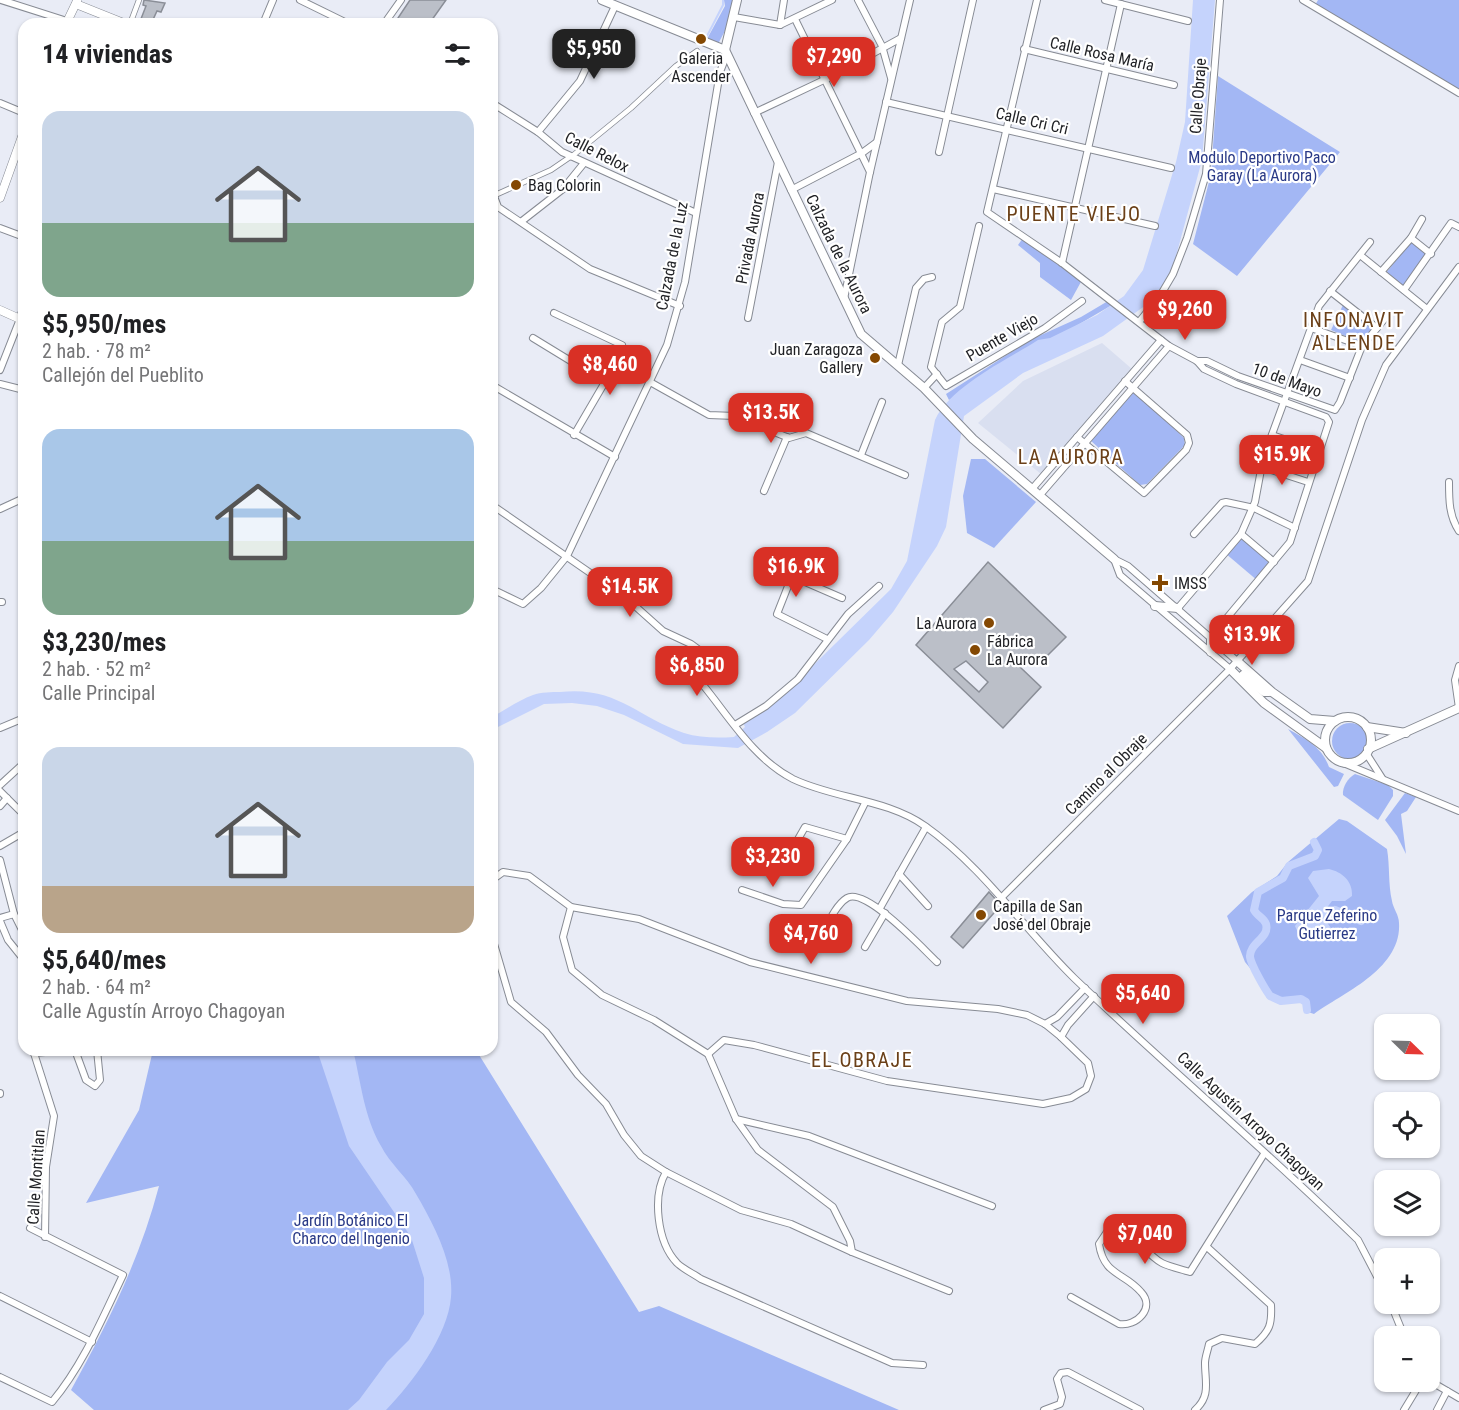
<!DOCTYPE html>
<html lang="es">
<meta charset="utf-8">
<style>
:root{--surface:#fff;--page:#f2f2f2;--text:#202124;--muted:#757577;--accent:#d93025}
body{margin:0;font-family:"Roboto Condensed",sans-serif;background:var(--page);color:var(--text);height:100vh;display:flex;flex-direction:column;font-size:22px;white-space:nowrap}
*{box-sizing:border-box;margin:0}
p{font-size:20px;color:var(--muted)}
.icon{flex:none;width:33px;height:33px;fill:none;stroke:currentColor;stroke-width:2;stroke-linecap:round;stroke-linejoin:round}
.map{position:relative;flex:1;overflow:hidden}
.sheet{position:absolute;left:18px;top:18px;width:480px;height:1038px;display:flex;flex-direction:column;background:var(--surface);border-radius:18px;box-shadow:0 2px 4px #0004}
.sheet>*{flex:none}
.needle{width:39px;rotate:113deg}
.tools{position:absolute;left:1374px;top:1014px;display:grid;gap:12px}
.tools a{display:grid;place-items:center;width:66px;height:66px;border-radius:12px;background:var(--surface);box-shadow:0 2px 4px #0004;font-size:30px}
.price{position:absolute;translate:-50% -51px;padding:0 14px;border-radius:12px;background:var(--accent);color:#fff;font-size:20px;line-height:39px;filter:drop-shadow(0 2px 3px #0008)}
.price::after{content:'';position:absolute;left:50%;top:36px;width:18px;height:14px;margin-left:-9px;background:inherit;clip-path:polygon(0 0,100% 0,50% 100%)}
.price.current{background:#222;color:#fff}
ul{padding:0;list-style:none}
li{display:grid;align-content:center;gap:12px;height:318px;padding:0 24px}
li span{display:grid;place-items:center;height:186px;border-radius:18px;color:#555}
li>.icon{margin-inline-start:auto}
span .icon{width:108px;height:108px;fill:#fffc;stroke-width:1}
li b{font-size:26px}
h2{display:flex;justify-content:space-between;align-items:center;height:72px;padding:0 24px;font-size:26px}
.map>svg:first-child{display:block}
</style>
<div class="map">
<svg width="1459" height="1410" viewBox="0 0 1459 1410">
<rect width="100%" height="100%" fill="#e9ecf6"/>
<path fill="#d9dff0" d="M1102,343L1132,369L1041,474L978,423L1023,381Z"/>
<g fill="#a3b7f4">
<path d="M724,0H734L727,27L718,44L707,39L725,6Z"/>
<path d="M1318,0H1459V93L1314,7Z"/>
<path d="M1218,76L1340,152L1237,276L1193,244L1211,174Z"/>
<path d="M1023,238L1082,280L1071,300L1040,277V263L1018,245Z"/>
<path d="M1413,239L1430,255L1403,288L1386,273Z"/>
<path d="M1108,301L1112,305L949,400L946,394L1030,340L1081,317Z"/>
<path d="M1343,305L1376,329L1362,343L1331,330Z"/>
<path d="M1135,391L1184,438L1185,445L1147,484L1140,485L1090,440Z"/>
<path d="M971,459H985L1036,502L994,548L967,533L963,496Z"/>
<path d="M1241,534L1274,562L1258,581L1225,553Z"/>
<circle cx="1350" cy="741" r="18"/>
<path d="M1288,729C1306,739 1322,747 1329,767L1344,774L1338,786L1334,787Z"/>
<path d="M1355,774L1388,785L1393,790V796L1378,820L1343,795C1342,787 1348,778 1355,774Z"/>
<path d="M1405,793L1416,797L1407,811L1401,814L1406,854L1397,836L1385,820Z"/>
<path d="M1339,819L1347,821L1387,849C1390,866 1388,884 1392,901C1393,908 1399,915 1399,923C1402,969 1343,993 1314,1014L1308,1012L1301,1001L1284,1004L1267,998L1259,979L1245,962L1227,916L1252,892L1277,876L1288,862Z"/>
<path d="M153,1050H476L639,1312L659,1306L899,1410H94L71,1390C107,1325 140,1259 159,1186L86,1203L139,1110Z"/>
</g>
<g fill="#c5d3fc">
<path d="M1193,0H1215L1202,160L1172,271L1153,300L1103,336L1023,373L964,416L946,527L937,546L893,612L869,640L795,713L767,732L738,748L683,744L624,715L597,706L572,703L544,704L492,730V717C505,710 519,700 533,695C541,692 552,692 560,692C617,686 635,716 684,733C700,738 717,738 734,737L745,727L743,723L781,697L891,589L907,561L935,420C951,386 1007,360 1038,340L1050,338L1097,315L1124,296L1143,270L1176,162L1185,122Z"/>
<path d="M1329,869C1342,872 1353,881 1352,896L1345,901H1332L1326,909V921L1333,931L1329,938L1315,940L1300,937L1295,926L1319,896L1308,878L1313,871Z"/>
<path d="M317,1050H353C361,1082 364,1117 381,1146C390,1164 407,1177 416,1194C433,1223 454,1262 451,1297C448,1336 412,1383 386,1410H348L359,1400L387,1362L409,1340L424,1314V1278L411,1237L349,1146Z"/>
</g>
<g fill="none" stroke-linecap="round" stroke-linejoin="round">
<path stroke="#c5d3fc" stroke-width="2" d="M706,38L723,5V0"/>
<g stroke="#c5d3fc" stroke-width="8">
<path d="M1335,910L1361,921"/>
<path d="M1307,1010L1306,1002L1301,999L1281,1001L1270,996C1265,989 1251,965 1250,957C1249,943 1270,938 1266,924C1264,918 1257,916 1254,910L1258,892L1283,878L1289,866L1315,856L1318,850L1314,842"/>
</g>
</g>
<g fill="#bbbfc8" stroke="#8a8e97" stroke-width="1.5" fill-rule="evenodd">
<path d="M144,0L165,3L161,12L157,11L151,24H139L146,6L143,5Z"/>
<path d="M410,0H446L429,24H394Z"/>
<path d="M988,562L1066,637L1040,663L1032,655L1020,667L1041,687L1003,728L916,645ZM966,661L988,682L979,692L954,669Z"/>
<path d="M989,892L1001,905L963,948L951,937Z"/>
</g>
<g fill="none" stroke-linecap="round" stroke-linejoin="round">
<g stroke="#878b94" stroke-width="6">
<g id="pedestrian">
<path d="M130,24L139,0"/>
<path d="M571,157L631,108L676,66L697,51"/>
<path d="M493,196L551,170L570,157"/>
</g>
</g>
<g stroke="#878b94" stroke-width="8">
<g id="minor">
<path d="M1,0L67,21"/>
<path d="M300,0L349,24"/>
<path d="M858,0L882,46L891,78"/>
<path d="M1037,0L987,212L1062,263L1169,346L1197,361L1204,369L1236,384L1326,417L1329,422L1290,542L1211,637"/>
<path d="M1105,0L1188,21"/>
<path d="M1303,0L1459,93"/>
<path d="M734,17L780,25L832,0"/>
<path d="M795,19L870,172"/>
<path d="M263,24L273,0"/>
<path d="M384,24L401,0"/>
<path d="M780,25L784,0"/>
<path d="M1024,49L1174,85"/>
<path d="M886,102L1171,168"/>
<path d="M0,103L24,113"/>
<path d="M492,103L538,132L562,152L696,213"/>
<path d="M754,113L826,79L901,38"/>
<path d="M538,132L580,81L615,6"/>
<path d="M939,152L973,0"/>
<path d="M993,189L1155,226"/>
<path d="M791,190L862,153L877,142"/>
<path d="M492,191L498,207L590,269L680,306"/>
<path d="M522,221L563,189L584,163"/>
<path d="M979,226L960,307L942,322L931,367L946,386L1045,328L1082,301"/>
<path d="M0,228L24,237"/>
<path d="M1411,238L1431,254"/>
<path d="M1360,255L1427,309"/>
<path d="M1062,263L1121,4"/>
<path d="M1381,272L1411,238L1422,219"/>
<path d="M1404,290L1451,223L1459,227"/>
<path d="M1330,291L1377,328"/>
<path d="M844,299L870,172L910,0"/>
<path d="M554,313L622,345L605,382L574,435"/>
<path d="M748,318L778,162"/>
<path d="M1139,322L1160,296L1173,274L1187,238L1206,174L1220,0"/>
<path d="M1311,328L1362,346"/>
<path d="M533,338L605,382"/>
<path d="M1300,360L1350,378"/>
<path d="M1197,361H1207L1238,376L1335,410L1340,402L1362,346L1387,316"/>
<path d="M898,365L916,288L924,279L932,277"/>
<path d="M0,370L20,319"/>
<path d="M650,382L709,415L735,416L789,438L806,433L905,475"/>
<path d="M0,384L24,390"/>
<path d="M492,385L615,457"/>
<path d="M924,388L937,374"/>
<path d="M1272,435L1319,451"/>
<path d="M1077,437L1144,493L1186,450L1189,443L1187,435L1125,381"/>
<path d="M861,455L882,402"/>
<path d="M1262,467L1308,482"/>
<path d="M1449,482C1449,500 1449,516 1459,531"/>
<path d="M1032,489L1161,340"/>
<path d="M764,491L787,437"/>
<path d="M1040,495L1169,346"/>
<path d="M492,505L625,597L663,631L691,644L710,658L702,680L703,685C730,718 754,759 793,779C835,799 887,799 925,826C983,867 1024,929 1074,978C1167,1067 1266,1150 1358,1240L1384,1290"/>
<path d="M0,509L24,498"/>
<path d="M1194,534L1222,503L1226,502L1254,508L1295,528"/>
<path d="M1241,534L1274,562"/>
<path d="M1114,559L1120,575L1230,669"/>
<path d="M1114,559L1128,566L1237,661"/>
<path d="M782,572L842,598"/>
<path d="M792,576L777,614L827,639"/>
<path d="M492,589L523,604L541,588L567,556L667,345L685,282L720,72L727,54"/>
<path d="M0,602H2"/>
<path d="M1178,608L1241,534L1255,502L1263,459L1319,306L1370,242"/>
<path d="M1459,666L1455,680L1459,708"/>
<path d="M735,725L766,706L798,679L848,614L879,586"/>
<path d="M0,728L24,718"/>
<path d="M1366,753L1382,778"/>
<path d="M1341,762L1459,811"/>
<path d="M0,785L24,763"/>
<path d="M0,791L24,815"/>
<path d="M0,806L7,798"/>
<path d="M0,846L24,832"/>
<path d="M0,860L14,914L24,934"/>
<path d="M785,862L805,827L847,839"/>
<path d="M899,874L928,906"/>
<path d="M492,880L503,872L529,876L571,907L639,919L750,962L907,1001L998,1009L1027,1015L1045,1024L1061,1037L1088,1063L1091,1076L1086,1089L1071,1098L1043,1104L887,1081L754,1045L724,1040L708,1054"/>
<path d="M742,890L783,904L801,905L847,839L865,803"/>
<path d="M1001,898L1230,669L1308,581L1362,420L1386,365L1459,267"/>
<path d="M571,907L563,937L572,970L602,995L654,1020L708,1054L736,1119L758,1150L833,1207L850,1241L852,1252"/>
<path d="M880,908L926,827"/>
<path d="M0,918L14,914"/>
<path d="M0,921L8,940L24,960"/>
<path d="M492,937L511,1002L546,1032L578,1075L606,1104L624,1135L641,1156L666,1172L741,1210L791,1224L852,1252L949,1291"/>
<path d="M819,941C826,929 834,906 847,898C866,887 923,949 937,962"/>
<path d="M865,947L885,913"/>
<path d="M1045,1024L1057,1017L1085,988"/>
<path d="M1061,1037L1068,1025L1094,996"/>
<path d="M33,1050L54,1116L46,1167L45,1237"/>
<path d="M75,1050L86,1080L95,1086L100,1080L97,1050"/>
<path d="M34,1053L67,1050"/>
<path d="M0,1094V1093"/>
<path d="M736,1119L809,1136L992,1206"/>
<path d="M666,1172C652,1196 657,1242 677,1263C683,1269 694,1274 701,1279L892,1363L923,1365"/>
<path d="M0,1296L92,1342"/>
<path d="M1071,1297L1119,1324C1136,1327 1156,1308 1141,1292C1124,1272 1104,1276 1099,1244L1109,1229C1135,1226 1141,1252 1162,1263C1170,1267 1181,1269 1190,1272L1264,1154"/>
<path d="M1391,1304L1404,1336"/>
<path d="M0,1377L52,1402C83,1365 102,1319 123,1275L30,1228"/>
<path d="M1430,1381L1459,1398"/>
<path d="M1044,1410L1060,1404L1062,1397L1057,1379L1061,1373L1068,1372L1140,1410"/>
<path d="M1195,1410C1211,1396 1205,1382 1205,1363C1205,1357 1208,1350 1209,1344L1222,1338L1255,1344C1270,1331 1272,1324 1271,1305L1207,1247"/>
<path d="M1404,1410L1421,1382"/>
<path d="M1437,1410L1447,1391"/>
</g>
</g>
<g stroke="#878b94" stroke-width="9">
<g id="tertiary">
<path d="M76,4L126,24"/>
<path d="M66,24L77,1"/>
<path d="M0,198L24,131"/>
<path d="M0,310L20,319L24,307"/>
</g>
</g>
<g stroke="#878b94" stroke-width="10">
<g id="secondary">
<path d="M602,0L725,50"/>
<path d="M725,50L861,334L924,388L973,439L1114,559"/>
<path d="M725,50L737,0"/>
<path d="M1155,606L1178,608"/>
<path d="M1211,652V637"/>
<path d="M1237,661L1272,692L1310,719L1335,721"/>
<path d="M1230,669L1264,703L1326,748"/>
<path d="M1243,675L1264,692H1269"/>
<circle cx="1348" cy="740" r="23"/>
<path d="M1367,727L1406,733"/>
<path d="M1368,749L1459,708"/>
</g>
</g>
<use href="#pedestrian" stroke="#fff" stroke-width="4.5"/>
<use href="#minor" stroke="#fff" stroke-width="6"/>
<use href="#tertiary" stroke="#fff" stroke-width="8"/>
<use href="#secondary" stroke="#fff" stroke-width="8"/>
</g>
<g fill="#844802" stroke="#fff" stroke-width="2">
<circle cx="701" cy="39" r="6"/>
<circle cx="516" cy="185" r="6"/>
<circle cx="875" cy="358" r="6"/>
<path d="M1157 574h6v6h6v6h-6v6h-6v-6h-6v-6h6z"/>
<circle cx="989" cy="623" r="6"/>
<circle cx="975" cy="650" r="6"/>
<circle cx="981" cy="915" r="6"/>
</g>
<g text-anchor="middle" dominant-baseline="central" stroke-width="4.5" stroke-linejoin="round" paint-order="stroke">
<g font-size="16" fill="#1f2024" stroke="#fff">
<text transform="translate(1102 54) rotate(13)">Calle Rosa María</text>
<text transform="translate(1198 96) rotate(-86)">Calle Obraje</text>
<text transform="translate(1032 121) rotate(13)">Calle Cri Cri</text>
<text transform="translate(597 152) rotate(27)">Calle Relox</text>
<text transform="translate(750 238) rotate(-79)">Privada Aurora</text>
<text transform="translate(839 254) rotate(64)">Calzada de la Aurora</text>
<text transform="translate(672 256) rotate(-79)">Calzada de la Luz</text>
<text transform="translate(1002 337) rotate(-30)">Puente Viejo</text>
<text transform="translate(1287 380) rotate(20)">10 de Mayo</text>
<text transform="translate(1106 774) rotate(-45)">Camino al Obraje</text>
<text transform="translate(1251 1121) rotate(43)">Calle Agustín Arroyo Chagoyan</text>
<text transform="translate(36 1177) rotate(-86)">Calle Montitlan</text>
</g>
<g font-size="16" fill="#1f2024" stroke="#fff" text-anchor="start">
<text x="701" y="58" text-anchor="middle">Galeria<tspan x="701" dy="18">Ascender</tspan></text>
<text x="528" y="185">Bag Colorin</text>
<text x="863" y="349" text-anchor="end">Juan Zaragoza<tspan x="863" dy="18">Gallery</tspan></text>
<text x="1174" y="583">IMSS</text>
<text x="977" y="623" text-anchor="end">La Aurora</text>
<text x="987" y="641">Fábrica<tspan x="987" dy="18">La Aurora</tspan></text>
<text x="993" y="906">Capilla de San<tspan x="993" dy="18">José del Obraje</tspan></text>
</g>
<g font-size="16" fill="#293986" stroke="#fff">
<text x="1262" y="157">Modulo Deportivo Paco<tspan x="1262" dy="18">Garay (La Aurora)</tspan></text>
<text x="1327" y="915">Parque Zeferino<tspan x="1327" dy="18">Gutierrez</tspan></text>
<text x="351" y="1220">Jardín Botánico El<tspan x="351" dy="18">Charco del Ingenio</tspan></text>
</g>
<g font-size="20" letter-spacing="1.5" fill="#6b4018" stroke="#fff">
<text x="1074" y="214">PUENTE VIEJO</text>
<text x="1354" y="320">INFONAVIT<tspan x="1354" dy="23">ALLENDE</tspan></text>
<text x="1071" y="457">LA AURORA</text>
<text x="862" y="1060">EL OBRAJE</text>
</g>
</g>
</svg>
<div class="tools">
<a><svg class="needle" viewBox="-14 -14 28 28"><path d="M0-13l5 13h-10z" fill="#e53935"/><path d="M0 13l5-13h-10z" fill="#757577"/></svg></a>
<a><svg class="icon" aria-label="locate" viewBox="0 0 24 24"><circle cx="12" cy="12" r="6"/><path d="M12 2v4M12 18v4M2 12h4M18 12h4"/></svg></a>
<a><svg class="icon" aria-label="layers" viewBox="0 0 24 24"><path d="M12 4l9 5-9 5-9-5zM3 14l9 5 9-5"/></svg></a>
<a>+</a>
<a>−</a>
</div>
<b class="price current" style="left:594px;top:80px">$5,950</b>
<b class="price" style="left:834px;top:88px">$7,290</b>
<b class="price" style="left:1185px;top:341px">$9,260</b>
<b class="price" style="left:610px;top:396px">$8,460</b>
<b class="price" style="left:771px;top:444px">$13.5K</b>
<b class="price" style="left:1282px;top:486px">$15.9K</b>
<b class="price" style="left:796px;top:598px">$16.9K</b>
<b class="price" style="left:630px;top:618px">$14.5K</b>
<b class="price" style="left:1252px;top:666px">$13.9K</b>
<b class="price" style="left:697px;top:697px">$6,850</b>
<b class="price" style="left:773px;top:888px">$3,230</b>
<b class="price" style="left:811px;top:965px">$4,760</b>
<b class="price" style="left:1143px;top:1025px">$5,640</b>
<b class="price" style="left:1145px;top:1265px">$7,040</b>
<section class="sheet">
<h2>14 viviendas<svg class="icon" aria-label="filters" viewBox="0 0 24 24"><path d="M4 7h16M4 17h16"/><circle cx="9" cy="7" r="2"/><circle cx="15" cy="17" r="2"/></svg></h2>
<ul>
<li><span style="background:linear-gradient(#c9d6e8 60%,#7fa58c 0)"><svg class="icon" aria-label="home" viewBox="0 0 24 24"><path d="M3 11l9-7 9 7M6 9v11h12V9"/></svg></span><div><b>$5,950/mes</b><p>2 hab. · 78 m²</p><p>Callejón del Pueblito</p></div></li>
<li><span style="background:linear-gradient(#a9c7e8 60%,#7fa58c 0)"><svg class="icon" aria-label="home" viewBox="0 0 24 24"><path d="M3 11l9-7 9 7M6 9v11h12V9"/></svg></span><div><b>$3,230/mes</b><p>2 hab. · 52 m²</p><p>Calle Principal</p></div></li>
<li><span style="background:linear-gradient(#c9d6e8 75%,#b9a48a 0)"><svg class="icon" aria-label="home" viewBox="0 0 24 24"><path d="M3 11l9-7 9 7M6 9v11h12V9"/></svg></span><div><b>$5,640/mes</b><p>2 hab. · 64 m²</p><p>Calle Agustín Arroyo Chagoyan</p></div></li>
</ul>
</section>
</div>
